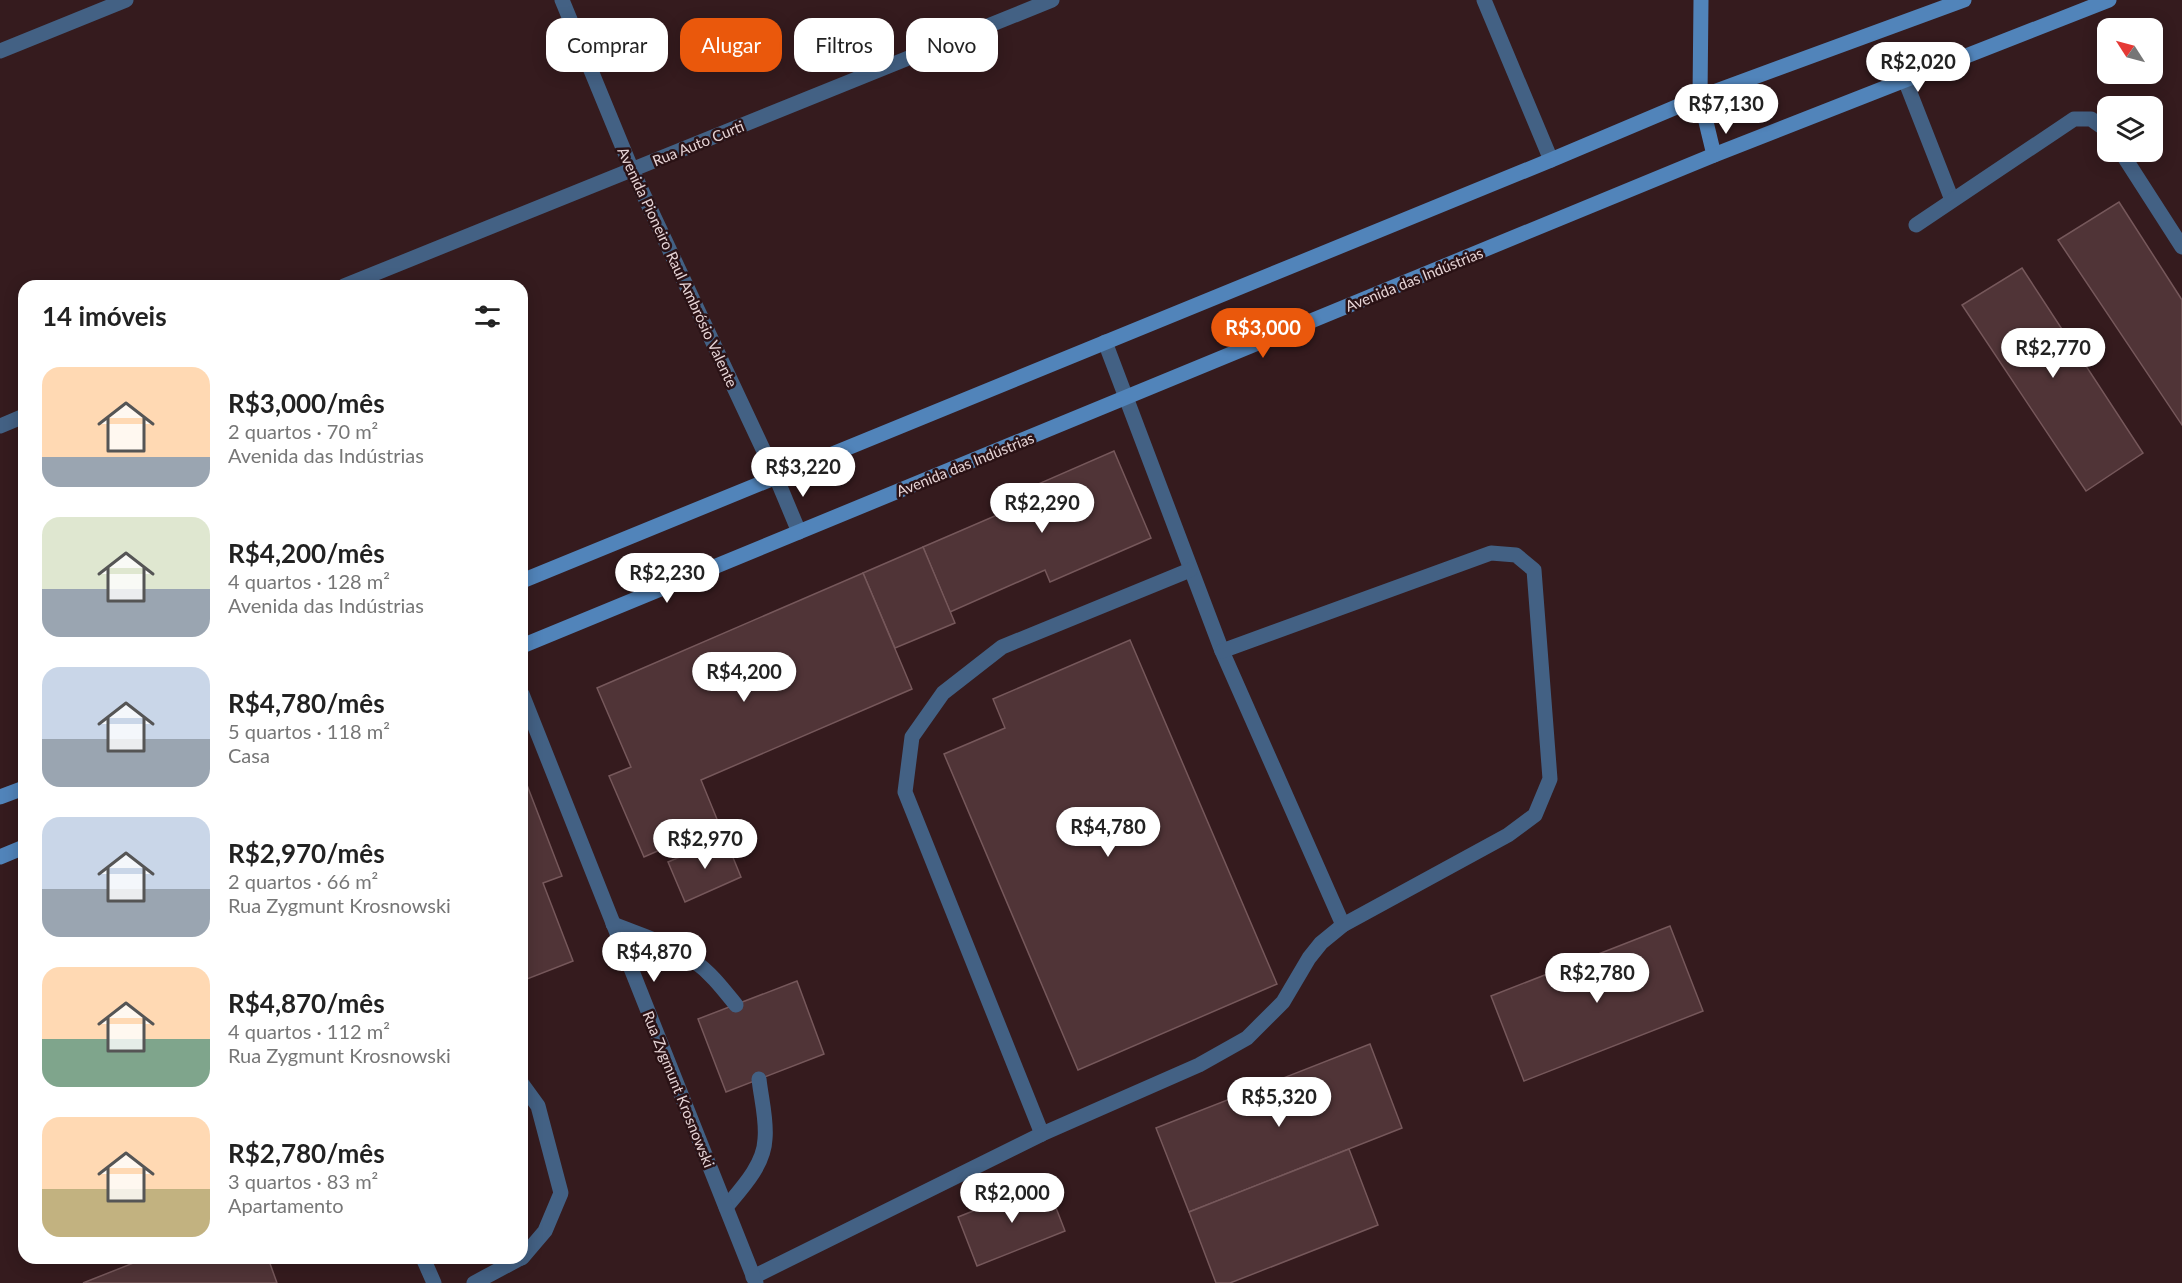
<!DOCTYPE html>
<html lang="pt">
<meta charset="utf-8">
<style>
:root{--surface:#fff;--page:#f2f2f2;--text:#222;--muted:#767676;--accent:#ea580c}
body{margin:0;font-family:Lato,sans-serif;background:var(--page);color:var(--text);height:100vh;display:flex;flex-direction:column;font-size:22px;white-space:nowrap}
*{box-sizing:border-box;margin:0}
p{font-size:20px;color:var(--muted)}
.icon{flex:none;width:33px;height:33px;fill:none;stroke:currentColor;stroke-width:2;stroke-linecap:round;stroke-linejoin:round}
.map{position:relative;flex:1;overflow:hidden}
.drawer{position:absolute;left:18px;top:280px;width:510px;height:984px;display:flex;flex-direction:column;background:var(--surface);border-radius:18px;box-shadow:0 3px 15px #0003}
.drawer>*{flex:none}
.banner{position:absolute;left:546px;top:18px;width:570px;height:54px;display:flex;gap:12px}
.needle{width:39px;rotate:306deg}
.buttons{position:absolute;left:2097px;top:18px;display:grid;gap:12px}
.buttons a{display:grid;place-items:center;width:66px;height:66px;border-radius:12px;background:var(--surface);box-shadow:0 3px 15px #0003;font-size:30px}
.price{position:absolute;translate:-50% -51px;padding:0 14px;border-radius:21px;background:#fff;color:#222;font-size:20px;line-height:39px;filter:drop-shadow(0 2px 3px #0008)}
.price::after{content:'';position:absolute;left:50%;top:36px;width:18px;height:14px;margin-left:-9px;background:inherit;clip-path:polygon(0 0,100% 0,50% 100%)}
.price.selected{background:var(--accent);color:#fff}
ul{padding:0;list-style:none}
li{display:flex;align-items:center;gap:18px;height:150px;padding:0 24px}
li span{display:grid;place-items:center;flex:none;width:168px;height:120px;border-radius:18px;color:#555}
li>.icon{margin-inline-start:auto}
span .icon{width:72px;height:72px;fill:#fffc;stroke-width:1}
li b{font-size:26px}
h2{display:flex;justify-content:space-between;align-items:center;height:72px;padding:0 24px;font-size:26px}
.tag{padding:0 21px;border-radius:18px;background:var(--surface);box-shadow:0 3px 15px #0003;font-size:21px;line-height:54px}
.tag.selected{background:var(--accent);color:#fff}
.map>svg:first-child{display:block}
</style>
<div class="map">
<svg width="2182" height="1283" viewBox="0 0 2182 1283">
<rect width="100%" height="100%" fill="#351b1e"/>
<g fill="#503437" stroke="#76585b" stroke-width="1.5">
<path d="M2119,202L2182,300V425L2058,240Z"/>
<path d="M2022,268L2143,453L2086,491L1962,305Z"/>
<path d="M1114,451L1151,538L1050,582L1045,570L950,612L923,547L1018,506L1013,495Z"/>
<path d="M923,547L955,623L895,648L863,573Z"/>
<path d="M863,573L912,689L701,780L719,824L644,857L609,776L631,767L597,688Z"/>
<path d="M1130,640L1277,984L1078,1070L944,754L1005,728L993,699Z"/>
<path d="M522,772L562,876L543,883L573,961L522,981Z"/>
<path d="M725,838L741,877L685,902L668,862Z"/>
<path d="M1670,926L1703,1011L1524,1081L1491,996Z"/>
<path d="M797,981L824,1054L726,1092L698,1019Z"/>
<path d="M1370,1044L1402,1128L1189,1212L1156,1128Z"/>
<path d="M1349,1149L1378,1225L1230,1283H1216L1189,1212Z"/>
<path d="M1046,1182L1065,1231L977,1266L958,1217Z"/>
<path d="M146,1258H268L277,1283H83Z"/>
</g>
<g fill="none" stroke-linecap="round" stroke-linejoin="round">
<g stroke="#436184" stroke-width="15">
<path d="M1905,80L1952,200"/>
<path d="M2121,152L2182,247"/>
<path d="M1916,225L2074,119H2091L2108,131"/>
<path d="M1105,342L1222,651L1343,925"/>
<path d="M613,924C640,935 671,944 694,961C711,973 723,989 736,1005"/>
<path d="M522,1084L538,1106L561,1193L545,1231L522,1258"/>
<path d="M1042,1134L905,792L912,737L943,693L1002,647L1190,570"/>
<path d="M726,1207C742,1188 764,1165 765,1139C767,1120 761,1098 759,1079"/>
<path d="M423,1258L434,1283"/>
<path d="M753,1277L1042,1134L1199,1065L1247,1038L1283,1002L1309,958L1321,943L1343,925L1508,835L1535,815L1550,779L1534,570L1516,555L1491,553L1222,651"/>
<path d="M474,1283L521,1258"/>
</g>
<g stroke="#436184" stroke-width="15">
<path d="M562,0L632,170L776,477L799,532"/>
<path d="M1484,0L1551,160"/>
<path d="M0,51L126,0"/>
<path d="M344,286L1052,0"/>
<path d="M0,426L24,416"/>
<path d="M522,694L756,1283"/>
</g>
<g stroke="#5184ba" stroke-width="15">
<path d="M1701,0L1700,97L1714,155"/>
<path d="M522,581L1551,160L1700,97L1964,0"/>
<path d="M522,646L1714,155L2109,0"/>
<path d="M0,797L24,788"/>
<path d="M0,857L24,847"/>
</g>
</g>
<g text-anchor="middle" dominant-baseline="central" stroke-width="5" stroke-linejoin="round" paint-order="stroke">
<g font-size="15" fill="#e6d4d6" stroke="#2a1215">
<text transform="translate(698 143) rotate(-22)">Rua Auto Curti</text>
<text transform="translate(678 267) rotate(65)">Avenida Pioneiro Raul Ambrósio Valente</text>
<text transform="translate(1414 279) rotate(-22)">Avenida das Indústrias</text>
<text transform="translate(965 464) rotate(-22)">Avenida das Indústrias</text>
<text transform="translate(679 1089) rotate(68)">Rua Zygmunt Krosnowski</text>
</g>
</g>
</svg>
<div class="buttons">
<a><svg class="needle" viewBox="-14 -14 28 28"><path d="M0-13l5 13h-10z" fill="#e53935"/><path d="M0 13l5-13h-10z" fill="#767676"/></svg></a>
<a><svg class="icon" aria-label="layers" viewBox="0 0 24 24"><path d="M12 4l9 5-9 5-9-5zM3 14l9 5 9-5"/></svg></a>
</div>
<b class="price" style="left:1918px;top:93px">R$2,020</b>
<b class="price" style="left:1726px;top:135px">R$7,130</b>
<b class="price selected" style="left:1263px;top:359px">R$3,000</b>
<b class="price" style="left:2053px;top:379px">R$2,770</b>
<b class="price" style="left:803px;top:498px">R$3,220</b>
<b class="price" style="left:1042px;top:534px">R$2,290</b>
<b class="price" style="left:667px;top:604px">R$2,230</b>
<b class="price" style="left:744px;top:703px">R$4,200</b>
<b class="price" style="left:1108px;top:858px">R$4,780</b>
<b class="price" style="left:705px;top:870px">R$2,970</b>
<b class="price" style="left:654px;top:983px">R$4,870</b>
<b class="price" style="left:1597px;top:1004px">R$2,780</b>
<b class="price" style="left:1279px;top:1128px">R$5,320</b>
<b class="price" style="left:1012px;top:1224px">R$2,000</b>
<div class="banner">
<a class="tag">Comprar</a>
<a class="tag selected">Alugar</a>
<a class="tag">Filtros</a>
<a class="tag">Novo</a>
</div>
<section class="drawer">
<h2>14 imóveis<svg class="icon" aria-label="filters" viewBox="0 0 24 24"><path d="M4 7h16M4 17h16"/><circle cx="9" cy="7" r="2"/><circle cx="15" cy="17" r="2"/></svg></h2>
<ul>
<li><span style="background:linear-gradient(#ffd9b3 75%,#9aa5b1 0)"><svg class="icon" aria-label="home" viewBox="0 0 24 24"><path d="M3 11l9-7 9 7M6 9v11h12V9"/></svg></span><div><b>R$3,000/mês</b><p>2 quartos · 70 m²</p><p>Avenida das Indústrias</p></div></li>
<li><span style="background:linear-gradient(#dfe7d0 60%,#9aa5b1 0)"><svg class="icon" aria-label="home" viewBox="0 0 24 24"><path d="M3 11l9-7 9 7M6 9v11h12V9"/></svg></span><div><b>R$4,200/mês</b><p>4 quartos · 128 m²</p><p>Avenida das Indústrias</p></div></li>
<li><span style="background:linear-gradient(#c9d6e8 60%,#9aa5b1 0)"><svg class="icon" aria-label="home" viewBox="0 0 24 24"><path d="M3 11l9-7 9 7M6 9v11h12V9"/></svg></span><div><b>R$4,780/mês</b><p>5 quartos · 118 m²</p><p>Casa</p></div></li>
<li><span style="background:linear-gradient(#c9d6e8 60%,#9aa5b1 0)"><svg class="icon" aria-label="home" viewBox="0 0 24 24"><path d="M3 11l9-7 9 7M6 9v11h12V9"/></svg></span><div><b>R$2,970/mês</b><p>2 quartos · 66 m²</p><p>Rua Zygmunt Krosnowski</p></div></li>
<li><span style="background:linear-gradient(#ffd9b3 60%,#7fa58c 0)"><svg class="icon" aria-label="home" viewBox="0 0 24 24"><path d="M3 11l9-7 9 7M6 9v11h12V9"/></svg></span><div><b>R$4,870/mês</b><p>4 quartos · 112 m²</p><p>Rua Zygmunt Krosnowski</p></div></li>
<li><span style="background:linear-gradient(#ffd9b3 60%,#c2b280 0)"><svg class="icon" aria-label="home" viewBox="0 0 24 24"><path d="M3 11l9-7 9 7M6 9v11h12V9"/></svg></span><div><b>R$2,780/mês</b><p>3 quartos · 83 m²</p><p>Apartamento</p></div></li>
</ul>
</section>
</div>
